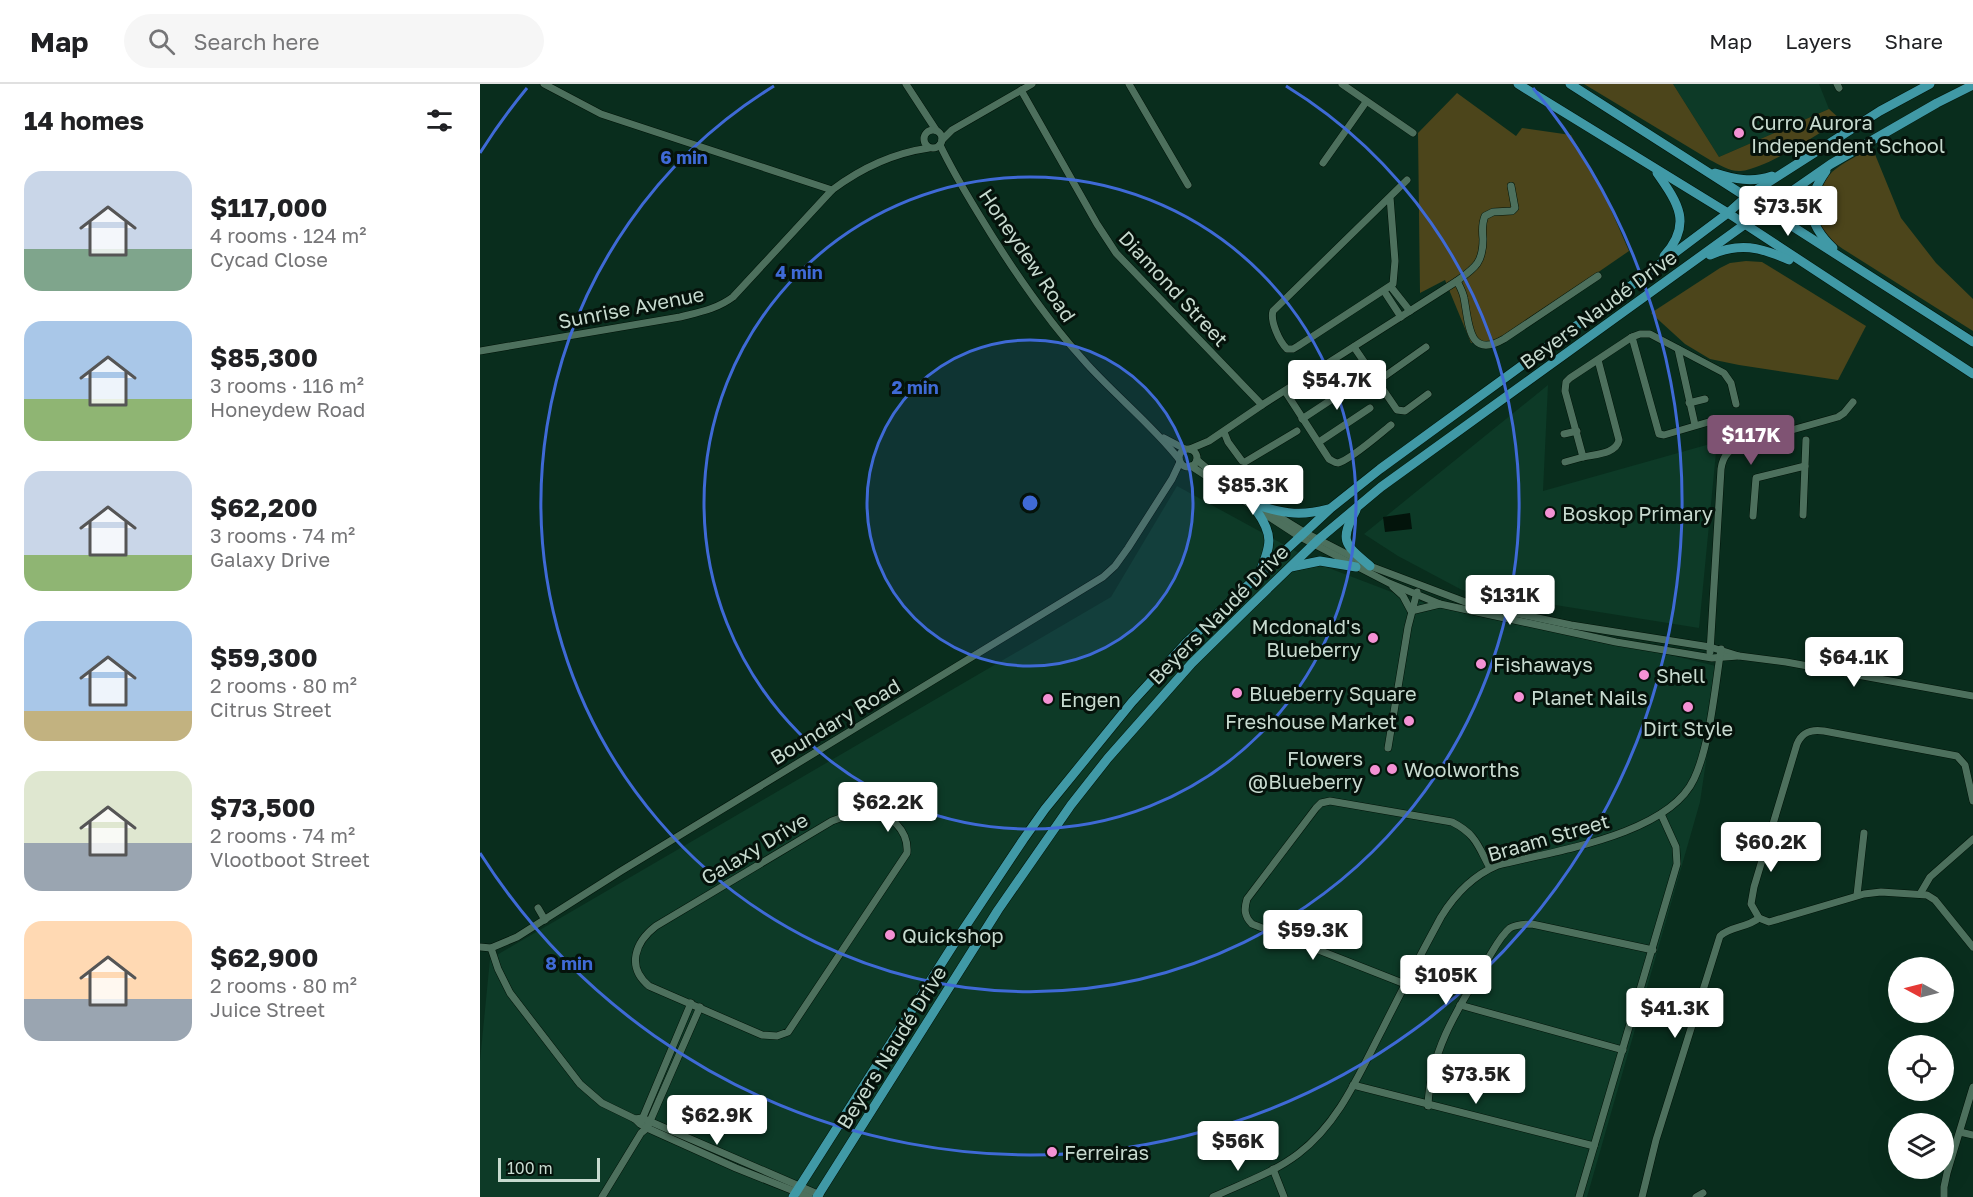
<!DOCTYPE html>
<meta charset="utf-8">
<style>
:root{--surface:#fff;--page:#f6f6f6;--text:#202124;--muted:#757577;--line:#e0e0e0;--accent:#7f5373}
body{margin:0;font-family:"Golos Text",sans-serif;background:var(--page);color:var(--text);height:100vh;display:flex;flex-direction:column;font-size:22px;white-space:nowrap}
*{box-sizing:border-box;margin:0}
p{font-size:20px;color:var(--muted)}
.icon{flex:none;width:33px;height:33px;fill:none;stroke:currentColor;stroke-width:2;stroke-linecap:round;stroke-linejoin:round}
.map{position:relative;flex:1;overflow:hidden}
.sheet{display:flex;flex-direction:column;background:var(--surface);width:480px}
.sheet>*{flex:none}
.needle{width:39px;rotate:277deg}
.fabs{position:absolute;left:1408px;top:873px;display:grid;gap:12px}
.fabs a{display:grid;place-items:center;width:66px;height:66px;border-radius:50%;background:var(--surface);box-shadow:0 6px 24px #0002;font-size:30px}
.scale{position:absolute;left:18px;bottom:15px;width:102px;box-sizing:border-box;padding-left:6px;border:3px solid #c7dacf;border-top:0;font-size:16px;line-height:21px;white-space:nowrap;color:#c7dacf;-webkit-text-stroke:4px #05120b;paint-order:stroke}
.price{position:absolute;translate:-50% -51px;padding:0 14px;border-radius:6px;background:#fff;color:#222;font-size:20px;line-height:39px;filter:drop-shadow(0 2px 3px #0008)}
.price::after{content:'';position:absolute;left:50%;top:36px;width:18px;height:14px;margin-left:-9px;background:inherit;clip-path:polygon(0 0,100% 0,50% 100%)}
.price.current{background:var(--accent);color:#fff}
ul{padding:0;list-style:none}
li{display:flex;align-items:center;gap:18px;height:150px;padding:0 24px}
li span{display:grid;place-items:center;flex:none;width:168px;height:120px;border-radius:18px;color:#555}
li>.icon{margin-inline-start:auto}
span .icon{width:72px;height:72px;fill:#fffc;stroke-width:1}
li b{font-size:26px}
h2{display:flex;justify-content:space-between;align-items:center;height:72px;padding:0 24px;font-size:26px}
header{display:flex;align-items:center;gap:36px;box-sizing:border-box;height:84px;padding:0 30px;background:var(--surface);border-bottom:2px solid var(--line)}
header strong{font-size:28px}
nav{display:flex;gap:33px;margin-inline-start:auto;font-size:21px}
.search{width:420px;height:54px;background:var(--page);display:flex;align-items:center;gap:15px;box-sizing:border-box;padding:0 21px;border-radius:33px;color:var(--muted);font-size:22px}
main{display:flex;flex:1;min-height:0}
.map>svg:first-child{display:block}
</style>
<header>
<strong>Map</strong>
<div class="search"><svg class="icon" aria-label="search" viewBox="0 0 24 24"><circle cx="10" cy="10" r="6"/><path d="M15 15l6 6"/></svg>Search here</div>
<nav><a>Map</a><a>Layers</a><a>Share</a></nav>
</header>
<main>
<section class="sheet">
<h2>14 homes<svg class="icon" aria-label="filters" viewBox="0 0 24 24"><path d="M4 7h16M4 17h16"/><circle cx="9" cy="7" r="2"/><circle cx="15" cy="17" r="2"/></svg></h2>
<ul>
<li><span style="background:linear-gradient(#c9d6e8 65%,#7fa58c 0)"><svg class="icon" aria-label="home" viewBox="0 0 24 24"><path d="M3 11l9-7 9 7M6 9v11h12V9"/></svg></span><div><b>$117,000</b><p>4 rooms · 124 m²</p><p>Cycad Close</p></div></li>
<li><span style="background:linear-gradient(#a9c7e8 65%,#8fb573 0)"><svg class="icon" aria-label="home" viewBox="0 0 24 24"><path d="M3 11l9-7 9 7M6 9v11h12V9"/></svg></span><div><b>$85,300</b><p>3 rooms · 116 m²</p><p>Honeydew Road</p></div></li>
<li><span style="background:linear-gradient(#c9d6e8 70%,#8fb573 0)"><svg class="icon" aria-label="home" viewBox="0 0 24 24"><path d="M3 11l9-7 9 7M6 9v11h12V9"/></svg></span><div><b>$62,200</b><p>3 rooms · 74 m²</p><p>Galaxy Drive</p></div></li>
<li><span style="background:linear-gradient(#a9c7e8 75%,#c2b280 0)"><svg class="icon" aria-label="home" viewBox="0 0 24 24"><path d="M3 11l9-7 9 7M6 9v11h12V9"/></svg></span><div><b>$59,300</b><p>2 rooms · 80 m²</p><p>Citrus Street</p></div></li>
<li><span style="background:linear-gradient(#dfe7d0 60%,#9aa5b1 0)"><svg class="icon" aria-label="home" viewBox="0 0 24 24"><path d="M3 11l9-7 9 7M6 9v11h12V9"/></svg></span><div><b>$73,500</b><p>2 rooms · 74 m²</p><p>Vlootboot Street</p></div></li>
<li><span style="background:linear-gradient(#ffd9b3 65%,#9aa5b1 0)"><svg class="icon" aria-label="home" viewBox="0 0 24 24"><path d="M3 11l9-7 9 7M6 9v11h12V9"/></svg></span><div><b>$62,900</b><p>2 rooms · 80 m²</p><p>Juice Street</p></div></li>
</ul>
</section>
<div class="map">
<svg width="1493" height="1113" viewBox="0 0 1493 1113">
<rect width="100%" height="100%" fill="#092d1d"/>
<g fill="#0d3a27">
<path d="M1193,0H1339L1349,25L1239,73Z"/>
<path d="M1068,301L1063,407L1237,358L1219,544L982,506L918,472L884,450Z"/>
<path d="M697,402L841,481L930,515L964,524L1136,558L1240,583L1220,718L1107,1113H0V977L10,875L631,513Z"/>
</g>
<g fill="#4c451b">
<path d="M1104,0H1193L1239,73L1349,25L1361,36C1336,51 1287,84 1261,87C1250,88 1240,81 1230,76Z"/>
<path d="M977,9L1036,52L1042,44L1091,51L1124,110L1149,167L1018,257L991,259L965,196L940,209L938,49Z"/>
<path d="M1392,63L1421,134L1456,179L1493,215V247L1363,165C1355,159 1343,151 1340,141C1335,126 1340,99 1352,88C1363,78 1380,71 1392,63Z"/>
<path d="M1266,177L1282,178L1386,242L1358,296L1259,281L1230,275L1205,260L1171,229L1240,184L1250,179Z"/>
</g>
<path fill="#03140b" d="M930,429L932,445L905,448L903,433Z"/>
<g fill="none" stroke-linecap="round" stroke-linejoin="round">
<g stroke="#001308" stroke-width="8">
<g id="minor">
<path d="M64,0L121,30L352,106"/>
<path d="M426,0L456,46"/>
<path d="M649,0L708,101"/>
<path d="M862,0L933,49"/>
<path d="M1357,0L1359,4"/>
<path d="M541,6L617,140L636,169L782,321"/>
<circle cx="453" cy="55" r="9"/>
<path d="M462,56L472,46L552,0"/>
<path d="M460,61C471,84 484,106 498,129C530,182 565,234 607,280C637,313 671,340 699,375"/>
<path d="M843,79L886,18"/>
<path d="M910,113L915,177L913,200L818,262L813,265H807C799,257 790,237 793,227L927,96"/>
<path d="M977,197C995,184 1003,179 1003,155C1002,146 1002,139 1005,132L1013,128L1032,127L1035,124L1031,102"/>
<path d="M911,203L930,227"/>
<path d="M904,207L921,233"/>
<path d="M1152,253L1179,350L1184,351L1232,337"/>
<path d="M874,263L917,326L925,327L948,310"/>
<path d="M1198,265L1215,341"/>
<path d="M0,267L200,233C220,228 237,225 253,213L352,106C380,85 414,69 449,64"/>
<path d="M1118,276L1139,356C1136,370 1116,370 1103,373L1085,307L1086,298L1090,294L1152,253L1160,250H1170L1244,289L1251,299L1256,320"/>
<path d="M898,297L946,263"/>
<path d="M805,307L849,375C853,377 854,379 858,379C869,377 901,349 911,341"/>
<path d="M1209,319L1225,315"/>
<path d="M822,335L878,298"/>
<path d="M744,348L748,358L762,377L765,378L817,347"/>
<path d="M1084,350L1097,347"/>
<path d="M684,354L705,365"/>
<path d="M839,358L890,324"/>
<circle cx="708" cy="374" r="9"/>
<path d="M710,365L729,357L782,321L977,197C980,203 983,208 984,214C989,239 988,276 1024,255L1118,192"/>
<path d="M717,376L736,392L757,407L824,448L890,482L988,519L1091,541L1230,563L1259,572L1306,578L1493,612"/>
<path d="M1085,378L1103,373"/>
<path d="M711,382L820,453L909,499L960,520L1136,558L1232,574L1258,572"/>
<path d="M1323,431L1326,356"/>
<path d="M1273,432L1276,394L1325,382"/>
<path d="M913,503L923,512L931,527L960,520"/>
<path d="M1230,568L1241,385C1243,370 1251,364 1265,359L1358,333L1364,329L1373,318"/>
<path d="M908,664L928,543L937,508"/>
<path d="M1493,717L1485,681L1477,672L1344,647C1331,645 1322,648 1317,660L1274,803L1271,820L1279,834L1289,838L1384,810L1401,808L1447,811L1455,816L1493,863"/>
<path d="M387,726C409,728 429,746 427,769L308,948L297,952L282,951L169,902C146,883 155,858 176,842L352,737L374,729Z"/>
<path d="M1440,810L1450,793L1493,755"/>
<path d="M1377,811L1384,749"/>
<path d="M58,824L65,836"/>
<path d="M0,863L11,864L37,853L141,787L623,493L635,482L648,464L692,395L700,378"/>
<path d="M11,864L18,885L30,909L100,1000L122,1019L155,1035L160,1040L167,1044L256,1084L329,1113"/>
<path d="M925,900L772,840C764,832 764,825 767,815L836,724L841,719L850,717L972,738C996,750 998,762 1010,784"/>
<path d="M980,921L1143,966"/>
<path d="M873,1001L1114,1062"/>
<path d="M948,1022C950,967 978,924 1006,878C1013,867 1020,852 1030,844C1037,840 1045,840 1052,840L1173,866"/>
<path d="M155,1035L162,1034L340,1111"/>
<path d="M161,1038L211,919"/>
<path d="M1480,1048L1493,1051"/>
<path d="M793,1085L804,1113"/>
<path d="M122,1113L161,1049L167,1044L220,923"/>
<path d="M733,1113C761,1100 793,1089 818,1070C859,1039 879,990 902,946C921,908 941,870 961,833C975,810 994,791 1018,781C1074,767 1188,751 1214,695C1230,661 1235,603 1241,565"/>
<path d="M1099,1113L1197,780L1196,763L1181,730"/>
<path d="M1162,1113L1176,1056L1240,852C1251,842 1267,844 1279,834"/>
<path d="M1216,1113L1223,1109"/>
<path d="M1464,1113V1103L1467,1089L1493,1003"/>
</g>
</g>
<g stroke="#001308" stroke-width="10">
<g id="major">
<path d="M1038,0L1248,129L1493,290"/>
<path d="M1090,0L1493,258"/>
<path d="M1346,87C1325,117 1326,138 1353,164"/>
<path d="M1177,89C1198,119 1213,140 1184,172"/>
<path d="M1235,89C1254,95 1272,99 1292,92"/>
<path d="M1230,171C1260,158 1280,163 1309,176"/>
<path d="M780,422C806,430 822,432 848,425"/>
<path d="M776,426C794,451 791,461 780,488"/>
<path d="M876,426C859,457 864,460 890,482"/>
<path d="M811,483L840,477L876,483"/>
<path d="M313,1113L477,855L543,756L565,725L652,618L706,559L851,424L900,385L1144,207L1248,129L1267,112L1400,27L1450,0"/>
<path d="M337,1113L518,826L591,721L628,674L712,579L771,521L839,455L901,403L1286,125L1351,80L1457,19L1493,1"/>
</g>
</g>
<use href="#minor" stroke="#4d705d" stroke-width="7"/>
<use href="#major" stroke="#4099a6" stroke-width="9"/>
</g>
<circle cx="550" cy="419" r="163" fill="#3f6ad6" fill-opacity=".12"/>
<g fill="none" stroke="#3f6ad6" stroke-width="3">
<circle cx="550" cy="419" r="163"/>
<circle cx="550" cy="419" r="326"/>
<path d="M806 2A489 489 0 1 1 294 2"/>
<path d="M0 69A652 652 0 0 1 47 4M1053 4A652 652 0 1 1 0 769"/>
</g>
<g fill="#f491d4" stroke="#05120b" stroke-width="2">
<circle cx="1259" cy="49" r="6"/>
<circle cx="1070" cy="429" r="6"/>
<circle cx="893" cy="554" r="6"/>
<circle cx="1001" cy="580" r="6"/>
<circle cx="1164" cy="591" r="6"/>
<circle cx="757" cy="609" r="6"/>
<circle cx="1039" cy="613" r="6"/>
<circle cx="568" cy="615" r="6"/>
<circle cx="1208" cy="623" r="6"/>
<circle cx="929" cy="637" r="6"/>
<circle cx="912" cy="685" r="6"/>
<circle cx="895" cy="686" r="6"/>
<circle cx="410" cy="851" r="6"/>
<circle cx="572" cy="1068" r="6"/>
</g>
<g text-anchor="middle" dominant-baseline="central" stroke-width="6" stroke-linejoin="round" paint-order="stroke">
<g font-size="20" fill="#c7dacf" stroke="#05120b" text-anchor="start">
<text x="1271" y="38">Curro Aurora<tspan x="1271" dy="23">Independent School</tspan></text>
<text x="1082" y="429">Boskop Primary</text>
<text x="881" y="542" text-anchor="end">Mcdonald's<tspan x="881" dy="23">Blueberry</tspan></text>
<text x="1013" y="580">Fishaways</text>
<text x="1176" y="591">Shell</text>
<text x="769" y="609">Blueberry Square</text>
<text x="1051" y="613">Planet Nails</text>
<text x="580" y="615">Engen</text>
<text x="917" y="637" text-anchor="end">Freshouse Market</text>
<text x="1208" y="644" text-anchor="middle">Dirt Style</text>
<text x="883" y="674" text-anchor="end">Flowers<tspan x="883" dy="23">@Blueberry</tspan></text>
<text x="924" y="685">Woolworths</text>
<text x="422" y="851">Quickshop</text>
<text x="584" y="1068">Ferreiras</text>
</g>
<g font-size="20" fill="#c7dacf" stroke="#05120b">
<text transform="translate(548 171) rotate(56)">Honeydew Road</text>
<text transform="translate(694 204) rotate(47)">Diamond Street</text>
<text transform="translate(151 223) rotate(-11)">Sunrise Avenue</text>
<text transform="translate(1118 225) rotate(-36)">Beyers Naudé Drive</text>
<text transform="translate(738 530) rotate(-45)">Beyers Naudé Drive</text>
<text transform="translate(355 637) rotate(-31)">Boundary Road</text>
<text transform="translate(1068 753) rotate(-16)">Braam Street</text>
<text transform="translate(274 764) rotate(-31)">Galaxy Drive</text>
<text transform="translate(411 963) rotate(-58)">Beyers Naudé Drive</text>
</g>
</g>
<circle cx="550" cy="419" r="9" fill="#3f6ad6" stroke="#05120b" stroke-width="3"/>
<g font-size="18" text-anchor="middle" font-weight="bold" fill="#3f6ad6" stroke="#05120b" stroke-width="6" stroke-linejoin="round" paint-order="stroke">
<text x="204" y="80">6 min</text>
<text x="319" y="195">4 min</text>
<text x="435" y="310">2 min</text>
<text x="89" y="886">8 min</text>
</g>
</svg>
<div class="fabs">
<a><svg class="needle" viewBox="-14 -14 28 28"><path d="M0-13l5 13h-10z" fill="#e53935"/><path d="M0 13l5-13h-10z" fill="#757577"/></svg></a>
<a><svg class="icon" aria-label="locate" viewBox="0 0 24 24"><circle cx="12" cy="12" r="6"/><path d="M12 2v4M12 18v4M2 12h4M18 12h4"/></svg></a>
<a><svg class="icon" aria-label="layers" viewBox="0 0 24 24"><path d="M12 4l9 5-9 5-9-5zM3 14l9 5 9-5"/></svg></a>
</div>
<div class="scale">100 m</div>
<b class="price" style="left:1308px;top:153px">$73.5K</b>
<b class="price" style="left:857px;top:327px">$54.7K</b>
<b class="price current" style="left:1271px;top:382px">$117K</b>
<b class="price" style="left:773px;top:432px">$85.3K</b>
<b class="price" style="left:1030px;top:542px">$131K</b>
<b class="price" style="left:1374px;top:604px">$64.1K</b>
<b class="price" style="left:408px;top:749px">$62.2K</b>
<b class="price" style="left:1291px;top:789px">$60.2K</b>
<b class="price" style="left:833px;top:877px">$59.3K</b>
<b class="price" style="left:966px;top:922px">$105K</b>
<b class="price" style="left:1195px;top:955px">$41.3K</b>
<b class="price" style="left:996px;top:1021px">$73.5K</b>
<b class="price" style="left:237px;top:1062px">$62.9K</b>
<b class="price" style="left:758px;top:1088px">$56K</b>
</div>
</main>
